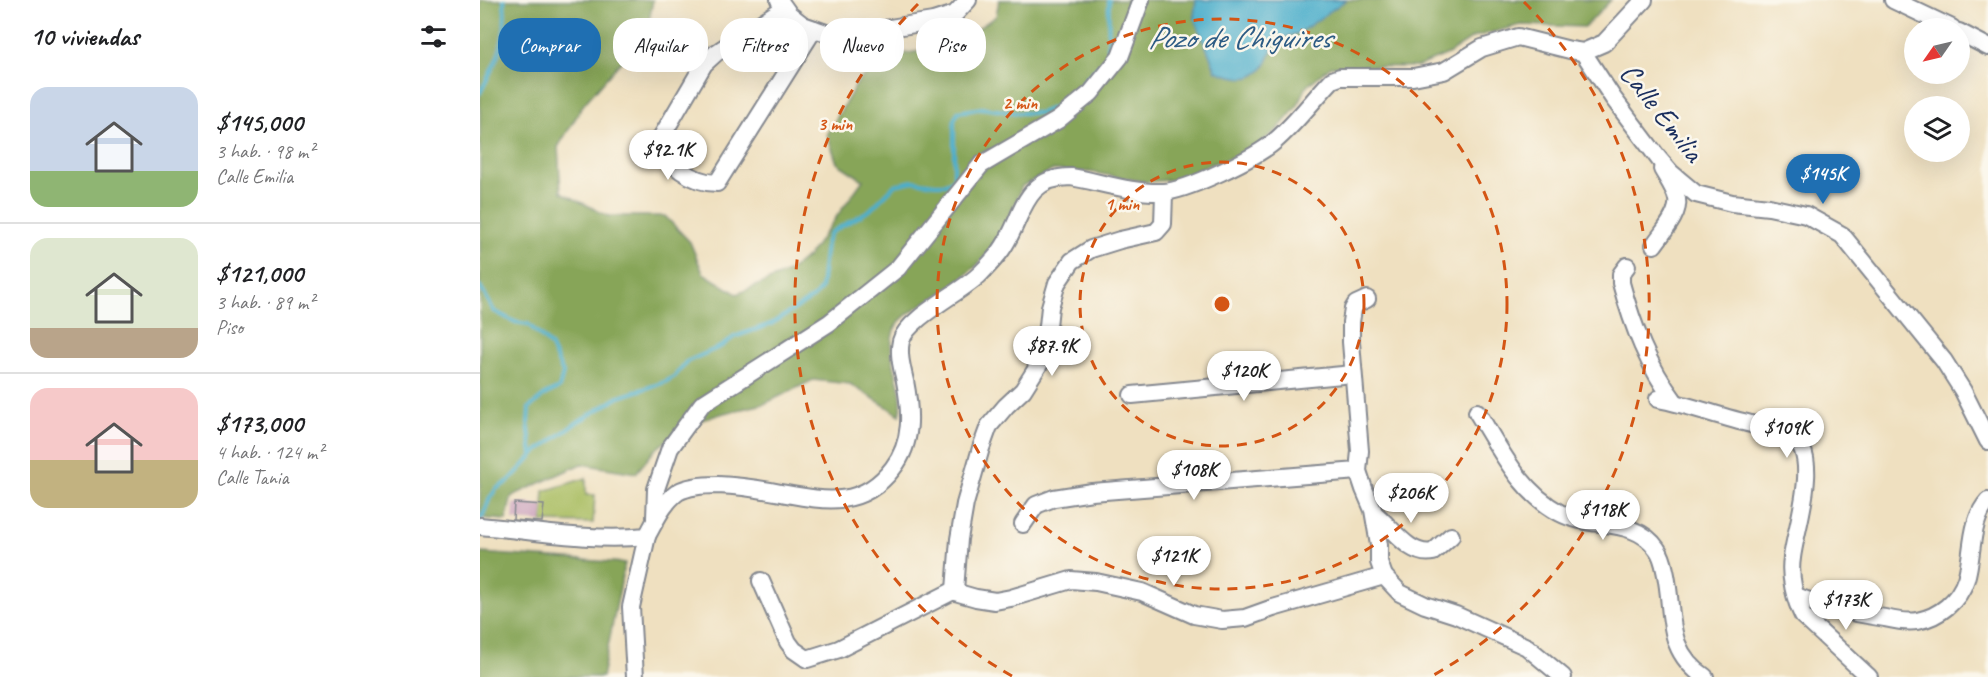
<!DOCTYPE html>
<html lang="es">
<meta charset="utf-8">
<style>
:root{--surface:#fff;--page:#f6f6f6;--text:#202124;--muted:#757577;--line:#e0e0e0;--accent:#1f6fb2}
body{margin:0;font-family:Caveat,sans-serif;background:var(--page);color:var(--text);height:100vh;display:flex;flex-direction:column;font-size:22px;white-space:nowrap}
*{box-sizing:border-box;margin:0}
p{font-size:20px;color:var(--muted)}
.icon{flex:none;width:33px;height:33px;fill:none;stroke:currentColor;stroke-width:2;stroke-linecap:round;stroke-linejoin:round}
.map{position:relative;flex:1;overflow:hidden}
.sheet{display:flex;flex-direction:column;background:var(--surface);width:480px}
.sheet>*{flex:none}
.banner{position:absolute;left:18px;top:18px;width:570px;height:54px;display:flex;gap:12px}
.needle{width:39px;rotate:236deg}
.tools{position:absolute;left:1424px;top:18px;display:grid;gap:12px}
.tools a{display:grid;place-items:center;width:66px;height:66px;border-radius:50%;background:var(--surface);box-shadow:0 6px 24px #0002;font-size:30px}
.price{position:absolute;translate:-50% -51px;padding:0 14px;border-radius:21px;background:#fff;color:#222;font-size:20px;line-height:39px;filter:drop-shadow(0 2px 3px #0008)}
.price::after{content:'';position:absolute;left:50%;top:36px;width:18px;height:14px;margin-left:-9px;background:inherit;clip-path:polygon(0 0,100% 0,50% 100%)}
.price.current{background:var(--accent);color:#fff}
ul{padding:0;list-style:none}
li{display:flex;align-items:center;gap:18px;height:150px;padding:0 30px}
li+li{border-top:2px solid var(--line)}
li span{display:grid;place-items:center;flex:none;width:168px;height:120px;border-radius:18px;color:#555}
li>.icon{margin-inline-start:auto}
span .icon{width:72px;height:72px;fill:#fffc;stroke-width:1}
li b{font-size:26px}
h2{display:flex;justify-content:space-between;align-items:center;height:72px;padding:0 30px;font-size:26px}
.chip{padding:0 21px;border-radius:24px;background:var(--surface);box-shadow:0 6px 24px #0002;font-size:21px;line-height:54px}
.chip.current{background:var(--accent);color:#fff}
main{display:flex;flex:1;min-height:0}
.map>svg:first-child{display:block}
</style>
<main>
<section class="sheet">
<h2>10 viviendas<svg class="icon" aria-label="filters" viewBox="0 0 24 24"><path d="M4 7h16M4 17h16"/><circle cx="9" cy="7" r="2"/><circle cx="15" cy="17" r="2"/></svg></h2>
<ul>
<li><span style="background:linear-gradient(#c9d6e8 70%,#8fb573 0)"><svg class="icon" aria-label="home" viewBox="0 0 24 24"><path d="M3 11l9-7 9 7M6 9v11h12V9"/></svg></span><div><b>$145,000</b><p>3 hab. · 98 m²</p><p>Calle Emilia</p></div></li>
<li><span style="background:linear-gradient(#dfe7d0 75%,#b9a48a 0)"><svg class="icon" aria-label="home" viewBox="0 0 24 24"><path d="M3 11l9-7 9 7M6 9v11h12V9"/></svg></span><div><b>$121,000</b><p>3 hab. · 89 m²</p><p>Piso</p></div></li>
<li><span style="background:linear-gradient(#f6c9c9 60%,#c2b280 0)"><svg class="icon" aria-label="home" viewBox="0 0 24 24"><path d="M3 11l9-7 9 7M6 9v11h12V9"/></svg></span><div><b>$173,000</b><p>4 hab. · 124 m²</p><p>Calle Tania</p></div></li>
</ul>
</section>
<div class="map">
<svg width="1508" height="677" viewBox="0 0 1508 677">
<rect width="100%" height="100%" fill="#fbf7ec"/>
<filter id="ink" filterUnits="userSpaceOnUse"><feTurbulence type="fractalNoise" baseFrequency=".0167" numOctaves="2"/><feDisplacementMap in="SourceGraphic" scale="12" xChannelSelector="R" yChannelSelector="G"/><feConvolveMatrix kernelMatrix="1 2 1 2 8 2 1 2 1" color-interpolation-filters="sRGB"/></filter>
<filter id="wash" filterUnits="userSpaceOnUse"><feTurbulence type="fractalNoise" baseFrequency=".008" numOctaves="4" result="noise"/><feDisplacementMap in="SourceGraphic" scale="24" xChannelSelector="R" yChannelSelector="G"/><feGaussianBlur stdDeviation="1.35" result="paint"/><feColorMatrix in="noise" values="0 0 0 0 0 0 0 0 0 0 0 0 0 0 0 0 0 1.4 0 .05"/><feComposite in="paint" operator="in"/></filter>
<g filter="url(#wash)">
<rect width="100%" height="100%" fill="#efe0c0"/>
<path fill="#aabe63" stroke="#627660" stroke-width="1.5" d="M106,478V495H115L113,523L62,522L64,491Z"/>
<g fill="#87a559" stroke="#516a5c" stroke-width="1.5">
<path d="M0,0H173L166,37L137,66L104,104L78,147L81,192L128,216H185L210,242L223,273L257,294L308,272L329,255L383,180L357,163L347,134L379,80L410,56L471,46L516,16L519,0H1131L1105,27L1041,25L994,37L968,54L937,67L851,66L827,86L818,105L798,129L767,153L731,164L701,179L666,182L610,172L573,170L542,186C533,210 520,240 503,259C494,269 482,278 472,286C457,298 421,312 414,330C404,360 427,387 420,415L370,384L333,380L284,404L244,413L206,425L175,450L156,473L101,464L32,496L26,520L0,518Z"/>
<path d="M0,553L145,563L122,677H0Z"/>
</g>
<path fill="#4caecb" stroke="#346e94" stroke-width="1.5" d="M716,0H866L819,33L795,40C792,49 789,60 784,67C772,84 752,77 736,71L714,17Z"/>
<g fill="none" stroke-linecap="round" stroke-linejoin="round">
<g stroke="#4caecb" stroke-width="4">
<path d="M0,93C18,59 28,40 24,0"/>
<path d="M0,286L14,311L35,322L48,324L70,345L83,373L79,388L66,394L49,408L48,422L52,455"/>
<path d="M0,522L10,498L16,489L29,481L56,452L99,421L139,397L185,382L195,376L206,362L242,346L254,337L291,324L334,297L341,289L346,243L350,233L390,210L415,185L433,181L455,184H466L474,178V120L478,112L502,108L537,113H560L591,100L607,78L628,58L629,0"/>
</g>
</g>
<g id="blocks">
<path fill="#c99fb9" d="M34,503L64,505L62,522L33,520Z"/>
</g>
</g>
<g filter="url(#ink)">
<use href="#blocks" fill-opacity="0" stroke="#85888f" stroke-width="1.5"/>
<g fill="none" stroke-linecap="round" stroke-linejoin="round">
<g stroke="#85888f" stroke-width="20">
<g id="minor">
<path d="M299,0L309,14L323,25L346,33L367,35L453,21L475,14L488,0"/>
<path d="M1413,0L1472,28"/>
<path d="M304,8L236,53L224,64L179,141C185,164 213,183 237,183L334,29"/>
<path d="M1479,32L1508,47"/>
<path d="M1103,52L1133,98L1179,159L1191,173L1216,194L1252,203L1289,207L1326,215L1362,235L1464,361L1483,391L1508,441"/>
<path d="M1174,245C1182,233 1200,214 1197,199C1195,189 1187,178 1182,169"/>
<path d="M1147,266L1141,274V283C1153,327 1168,366 1195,402"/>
<path d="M887,299L876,304L873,309L871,322V342L880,451L878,471L884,489L893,510L899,545V562L904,576L920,593L945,605L976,615L1047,647L1083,677"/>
<path d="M652,395L873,374"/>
<path d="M1178,399C1210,405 1240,417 1271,424C1285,427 1299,427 1311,435C1343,455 1315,529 1312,558C1309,576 1315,600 1323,616L1389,677"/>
<path d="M997,412C1020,449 1040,492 1080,513C1110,529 1156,517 1177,549C1183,557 1184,566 1186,575C1194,616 1185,650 1225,677"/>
<path d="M894,513C911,526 929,557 953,552L971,536"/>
<path d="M175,518L176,489L190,448L222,404L349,323L418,268L501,165L578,120L611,93L640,57L661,0"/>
<path d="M543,524L556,505L574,498L612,492L878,471"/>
<path d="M0,526C55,531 112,542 167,536C176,520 183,503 198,492C209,486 226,485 238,485C260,486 280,489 301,493C345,501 382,509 413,468C433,442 431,412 425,381C422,368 418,354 421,341C427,318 482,292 500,274C508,266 518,256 524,246C544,215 543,177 591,177C620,182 652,193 682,192C705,192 777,157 795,141C816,123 833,100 852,80L860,77H933L964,71L1002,48L1038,37L1090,50L1103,52L1124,43L1164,0"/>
<path d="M281,581L308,642L314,650L327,659L359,649L475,590"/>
<path d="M475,590L479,539L485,504L501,448L509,426L526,406L543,390L560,363L568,326L570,307L577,283L592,261L611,249L640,240L676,232L683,224L684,193"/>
<path d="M475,590V592L496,598L515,601L531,598L591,580L616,582L662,592L714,615L742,620L765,618L793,608L904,576"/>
<path d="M1316,596C1345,608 1374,613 1405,618C1414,620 1427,623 1437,621C1459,617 1479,601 1486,579C1494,552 1489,523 1508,501"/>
<path d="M155,677L151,607L167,536"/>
</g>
</g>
<use href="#minor" stroke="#fff" stroke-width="16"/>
</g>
</g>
<g fill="none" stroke="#d45514" stroke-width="3" stroke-dasharray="10 8">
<circle cx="742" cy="304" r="142"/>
<circle cx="742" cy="304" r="285"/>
<path d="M532 676A427 427 0 0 1 440 2M1044 2A427 427 0 0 1 952 676"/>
</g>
<g text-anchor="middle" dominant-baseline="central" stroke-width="5" stroke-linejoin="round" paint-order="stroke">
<g font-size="30" fill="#1b2f5e" stroke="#fbf7ec">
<text transform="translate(1182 112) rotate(52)">Calle Emilia</text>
</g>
<g font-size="32" font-style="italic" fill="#2c5b84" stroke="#fbf7ec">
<text x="759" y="37">Pozo de Chiguires</text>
</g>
</g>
<circle cx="742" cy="304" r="9" fill="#d45514" stroke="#fbf7ec" stroke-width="3"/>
<g font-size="18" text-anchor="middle" font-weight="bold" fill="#d45514" stroke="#fbf7ec" stroke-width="5" stroke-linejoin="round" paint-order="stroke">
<text x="540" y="109">2 min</text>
<text x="355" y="130">3 min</text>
<text x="642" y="210">1 min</text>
</g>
</svg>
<div class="tools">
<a><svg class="needle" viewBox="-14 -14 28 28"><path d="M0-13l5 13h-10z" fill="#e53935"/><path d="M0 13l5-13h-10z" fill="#757577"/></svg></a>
<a><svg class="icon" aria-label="layers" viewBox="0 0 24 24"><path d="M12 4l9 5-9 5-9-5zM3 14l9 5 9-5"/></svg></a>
</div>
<b class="price" style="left:188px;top:181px">$92.1K</b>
<b class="price current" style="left:1343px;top:205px">$145K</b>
<b class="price" style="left:572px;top:377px">$87.9K</b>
<b class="price" style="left:764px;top:402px">$120K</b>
<b class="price" style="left:1307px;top:459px">$109K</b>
<b class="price" style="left:714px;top:501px">$108K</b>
<b class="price" style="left:931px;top:524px">$206K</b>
<b class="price" style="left:1123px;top:541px">$118K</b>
<b class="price" style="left:694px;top:587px">$121K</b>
<b class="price" style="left:1366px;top:631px">$173K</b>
<div class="banner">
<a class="chip current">Comprar</a>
<a class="chip">Alquilar</a>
<a class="chip">Filtros</a>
<a class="chip">Nuevo</a>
<a class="chip">Piso</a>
</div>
</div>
</main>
